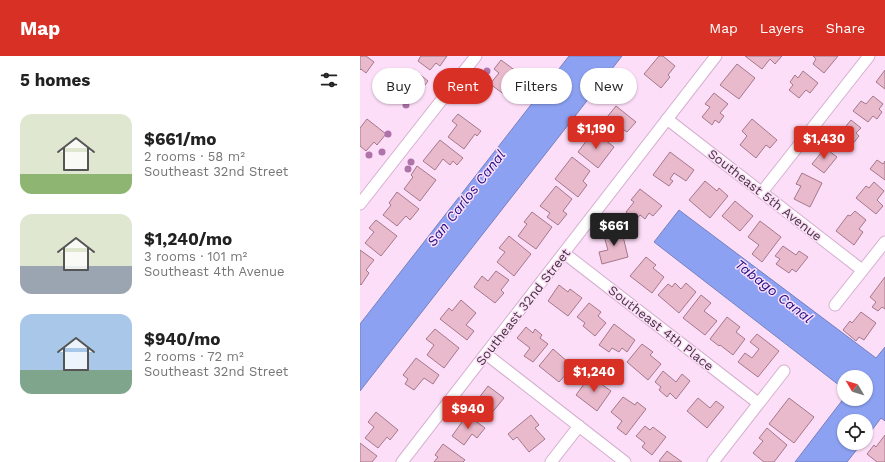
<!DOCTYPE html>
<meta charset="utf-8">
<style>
:root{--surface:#fff;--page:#f2f2f2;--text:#222;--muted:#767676;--accent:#d93025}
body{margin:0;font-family:"Work Sans",sans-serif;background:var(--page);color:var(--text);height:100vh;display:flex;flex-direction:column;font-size:15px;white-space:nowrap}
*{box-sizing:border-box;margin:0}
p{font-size:13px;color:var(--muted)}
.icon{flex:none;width:22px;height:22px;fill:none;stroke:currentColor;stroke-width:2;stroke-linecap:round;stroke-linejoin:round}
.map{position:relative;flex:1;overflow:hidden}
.side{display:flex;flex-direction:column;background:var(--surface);width:360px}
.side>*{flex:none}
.banner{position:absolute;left:12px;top:12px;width:380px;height:36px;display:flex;gap:8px}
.needle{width:26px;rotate:308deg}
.controls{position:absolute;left:477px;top:314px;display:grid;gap:8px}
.controls a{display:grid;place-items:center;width:36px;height:36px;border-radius:50%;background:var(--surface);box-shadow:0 1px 3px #0004;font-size:20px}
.price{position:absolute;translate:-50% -34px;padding:0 9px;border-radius:4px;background:var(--accent);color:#fff;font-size:13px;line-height:26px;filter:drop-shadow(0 1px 2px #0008)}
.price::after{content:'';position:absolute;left:50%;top:24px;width:12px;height:9px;margin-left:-6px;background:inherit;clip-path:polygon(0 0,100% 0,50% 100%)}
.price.current{background:#222;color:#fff}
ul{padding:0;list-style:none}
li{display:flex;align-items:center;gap:12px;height:100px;padding:0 20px}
li span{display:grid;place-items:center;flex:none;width:112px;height:80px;border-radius:12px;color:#555}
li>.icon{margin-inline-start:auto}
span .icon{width:48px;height:48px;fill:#fffc;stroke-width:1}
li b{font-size:17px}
h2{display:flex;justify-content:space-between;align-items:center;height:48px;padding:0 20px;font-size:17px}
.chip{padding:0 14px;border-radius:18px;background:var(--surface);box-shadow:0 1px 3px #0004;font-size:14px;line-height:36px}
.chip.current{background:var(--accent);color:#fff}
header{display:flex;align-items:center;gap:24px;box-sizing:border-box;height:56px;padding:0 20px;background:var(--accent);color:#fff}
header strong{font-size:19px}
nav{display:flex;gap:22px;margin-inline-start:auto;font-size:14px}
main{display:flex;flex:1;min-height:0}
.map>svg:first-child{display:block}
</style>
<header>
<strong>Map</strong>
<nav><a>Map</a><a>Layers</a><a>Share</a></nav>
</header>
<main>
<section class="side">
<h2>5 homes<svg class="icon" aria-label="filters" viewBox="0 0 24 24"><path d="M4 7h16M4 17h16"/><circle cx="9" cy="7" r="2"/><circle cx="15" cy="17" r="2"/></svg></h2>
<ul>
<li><span style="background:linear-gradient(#dfe7d0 75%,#8fb573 0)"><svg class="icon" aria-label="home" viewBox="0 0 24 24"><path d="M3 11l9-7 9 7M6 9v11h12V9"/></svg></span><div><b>$661/mo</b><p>2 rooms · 58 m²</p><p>Southeast 32nd Street</p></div></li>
<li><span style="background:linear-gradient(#dfe7d0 65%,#9aa5b1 0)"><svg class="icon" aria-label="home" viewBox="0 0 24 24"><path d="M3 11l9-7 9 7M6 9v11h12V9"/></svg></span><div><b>$1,240/mo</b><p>3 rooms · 101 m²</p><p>Southeast 4th Avenue</p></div></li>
<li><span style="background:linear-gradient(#a9c7e8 70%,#7fa58c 0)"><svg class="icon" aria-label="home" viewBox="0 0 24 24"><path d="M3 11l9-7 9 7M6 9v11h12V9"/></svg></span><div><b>$940/mo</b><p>2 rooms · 72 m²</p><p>Southeast 32nd Street</p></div></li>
</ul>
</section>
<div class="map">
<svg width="525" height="406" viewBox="0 0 525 406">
<rect width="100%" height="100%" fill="#fddef8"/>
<g fill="#8ca1f2" stroke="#7680bd">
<path d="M209,0H262L0,335V268Z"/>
<path d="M319,154L516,302L525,291V365L521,362L506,382V365H484V387H502L487,406H435L484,342L506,343V321H484V333L294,186Z"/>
</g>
<g fill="#e9b9cc" stroke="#a4788a">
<path d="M0,0H6L14,6L6,17L1,13L0,14Z"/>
<path d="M61,0H87L80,10L76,7L70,14L58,5Z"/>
<path d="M299,0H303L315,10L308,19L310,21L301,32L284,18Z"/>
<path d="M385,0H422L415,8L410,3L402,13Z"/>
<path d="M453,0H478L464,17L453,8L456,3Z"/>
<path d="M141,4L168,24L164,30L156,25L145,39L130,28L139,17L134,13Z"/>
<path d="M377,8L395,22L379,43L360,29Z"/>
<path d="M53,13L68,25L52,46L34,32L45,18L47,19Z"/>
<path d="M525,14V33L516,26Z"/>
<path d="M443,15L458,27L450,37L446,34L439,42L429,34L433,29L430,26L435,19L438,22Z"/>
<path d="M354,37L368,48L360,57L364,60L359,67L355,64L352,69L342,61L350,51L345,48Z"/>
<path d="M513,40L523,48L519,53L522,56L517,63L513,60L508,66L493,55L501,45L506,48Z"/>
<path d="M256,50L276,66L267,76L264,74L256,84L239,71Z"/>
<path d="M98,58L121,75L117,80L115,78L104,93L88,81L97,69L92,65Z"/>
<path d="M7,63L26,78L17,89L14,86L6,95L0,90V72Z"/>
<path d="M392,63L417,84L410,92L406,89L396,102L380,89L387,80L382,75Z"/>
<path d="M491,64L501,72L496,77L499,80L488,94L472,82L479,72L482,75Z"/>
<path d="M234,75L254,91L238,112L218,96Z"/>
<path d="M80,84L103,102L97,109L93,105L90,109L83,103L75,114L63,105Z"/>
<path d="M465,92L477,101L464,117L452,108Z"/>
<path d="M310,96L334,114L326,125L314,117L310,123L313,125L309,130L293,119Z"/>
<path d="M212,101L230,115L223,125L227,129L218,141L195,123Z"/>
<path d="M517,104L523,108L525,105V124L510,113Z"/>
<path d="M57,110L76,124L60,145L44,133L53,121L51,119Z"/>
<path d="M442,117L462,127L450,151L434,143L441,130L436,128Z"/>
<path d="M345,125L357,135L359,132L368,140L350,162L329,144Z"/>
<path d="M514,126L524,135L517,144L523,150L516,158L496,142L506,130L509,132Z"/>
<path d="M196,130L212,143L203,155L207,158L198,169L187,161L190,157L180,150Z"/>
<path d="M280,133L302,150L293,160L289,157L285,163L280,159L276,164L266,156L274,146L271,144Z"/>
<path d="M37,136L59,153L50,164L46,160L37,170L23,159L31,149L29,147Z"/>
<path d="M375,145L393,160L380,175L362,160Z"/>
<path d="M495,155L506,164L499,173L503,176L494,189L476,175L488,159L490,160Z"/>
<path d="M172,156L192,171L176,193L158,180L167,168L164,166Z"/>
<path d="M16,164L37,180L21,200L5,187L14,176L9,172Z"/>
<path d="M400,165L421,181L402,206L392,198L399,189L388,181Z"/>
<path d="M261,172L268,201L242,208L239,196L248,194L243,177Z"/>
<path d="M149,180L171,198L154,220L137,206L145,196L139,192Z"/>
<path d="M423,190L436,199L439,195L448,201L436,216L432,213L429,217L416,208L420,203L415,200Z"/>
<path d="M0,194L14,204L6,214L9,217L1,229L0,228Z"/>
<path d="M286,201L296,209L293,212L304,221L292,237L270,220Z"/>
<path d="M136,215L149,224L141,234L144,237L135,247L114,231L122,220L128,225Z"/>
<path d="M525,221V253L522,251L518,255L512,251L516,246L510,241Z"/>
<path d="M315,227L321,233L326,227L336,236L319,257L298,239L308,228L312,231Z"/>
<path d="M199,229L208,236L210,233L222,242L208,260L188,245Z"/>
<path d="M341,239L351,247L344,255L357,265L345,279L323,262Z"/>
<path d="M101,244L116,257L106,269L114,275L107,284L80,263L89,252L92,255Z"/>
<path d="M229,247L241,256L238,260L246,267L235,280L223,270L225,267L217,261Z"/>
<path d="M501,256L516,267L504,284L499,281L496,285L483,274L490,265L492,267Z"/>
<path d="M367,261L380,271L376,276L385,283L373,299L360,289L359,290L350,283Z"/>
<path d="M254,268L275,284L267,296L262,292L259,296L252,292L249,296L239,289Z"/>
<path d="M166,271L173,277L175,273L182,279L180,282L188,288L173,306L164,300L170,292L157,282Z"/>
<path d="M75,273L99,292L84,312L67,299L74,289L66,283Z"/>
<path d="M397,278L419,295L398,321L378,306L385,297L392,302L399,293L390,286Z"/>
<path d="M282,288L293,296L290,299L301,308L288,324L267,306Z"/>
<path d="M193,293L208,306L204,311L209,315L199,326L179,310Z"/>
<path d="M56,302L79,319L73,328L64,322L54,334L45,328L48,323L43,319Z"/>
<path d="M303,315L316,326L322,318L330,325L316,343L310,337L307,341L299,334L301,331L295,326Z"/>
<path d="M230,320L251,335L237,355L216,339Z"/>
<path d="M128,330L144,342L130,359L115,347Z"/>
<path d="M263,341L275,349L277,346L286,353L266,379L257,372L262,365L251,356Z"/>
<path d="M338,342L350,352L356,345L364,351L347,372L327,355Z"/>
<path d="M429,342L454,361L434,387L409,368Z"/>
<path d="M16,356L38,374L30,384L27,381L18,392L5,382L14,371L8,366Z"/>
<path d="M107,359L125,372L117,382L112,378L104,389L92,380Z"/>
<path d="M171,359L179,369L175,372L185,383L169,396L157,381L153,384L148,378Z"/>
<path d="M285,370L290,374L293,371L306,381L292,399L282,391L285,387L276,380Z"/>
<path d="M407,372L427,389L414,406H404L393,397L403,385L399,382Z"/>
<path d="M525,379V406H517L507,398L514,389L516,391Z"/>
<path d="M0,387L17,400L12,406H0Z"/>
<path d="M83,388L105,404L103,406H74L78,401L75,399Z"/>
<path d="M307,395L322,406H301L299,405Z"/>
</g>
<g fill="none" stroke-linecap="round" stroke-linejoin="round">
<g stroke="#d5afcf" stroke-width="13">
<g id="street">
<path d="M307,63L502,214"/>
<path d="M402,136L509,0"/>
<path d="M0,148L116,0"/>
<path d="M204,197L398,347"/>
<path d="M475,249L525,186"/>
<path d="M126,298L265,406"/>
<path d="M42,406L356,0"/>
<path d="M191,406L219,370"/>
<path d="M353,406L424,315"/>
</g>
</g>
<use href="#street" stroke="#fff" stroke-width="11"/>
</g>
<g fill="#ae73a8">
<circle cx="127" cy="15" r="3.5"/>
<circle cx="46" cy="49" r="3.5"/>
<circle cx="28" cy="78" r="3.5"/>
<circle cx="22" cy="96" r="3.5"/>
<circle cx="9" cy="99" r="3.5"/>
<circle cx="51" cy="106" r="3.5"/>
<circle cx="48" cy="113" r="3.5"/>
</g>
<g text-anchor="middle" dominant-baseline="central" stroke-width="3" stroke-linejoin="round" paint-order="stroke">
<g font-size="13" fill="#443441" stroke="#fddef8">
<text transform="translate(405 139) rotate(38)">Southeast 5th Avenue</text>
<text transform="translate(163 251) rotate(-52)">Southeast 32nd Street</text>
<text transform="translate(301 272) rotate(38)">Southeast 4th Place</text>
</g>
<g font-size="14" font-style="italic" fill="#1b1088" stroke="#fddef8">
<text transform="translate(106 142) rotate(-52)">San Carlos Canal</text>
<text transform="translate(414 235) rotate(38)">Tabago Canal</text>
</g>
</g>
</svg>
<div class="controls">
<a><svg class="needle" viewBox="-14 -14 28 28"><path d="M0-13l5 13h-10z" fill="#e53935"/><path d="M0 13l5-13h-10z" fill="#767676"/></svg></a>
<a><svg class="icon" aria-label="locate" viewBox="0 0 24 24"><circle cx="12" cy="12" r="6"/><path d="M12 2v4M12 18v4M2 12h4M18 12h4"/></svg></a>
</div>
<b class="price" style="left:236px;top:94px">$1,190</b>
<b class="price" style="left:464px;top:104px">$1,430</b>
<b class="price current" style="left:254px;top:191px">$661</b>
<b class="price" style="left:234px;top:337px">$1,240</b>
<b class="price" style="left:108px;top:374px">$940</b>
<div class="banner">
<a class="chip">Buy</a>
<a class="chip current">Rent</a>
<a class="chip">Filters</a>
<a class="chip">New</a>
</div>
</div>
</main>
